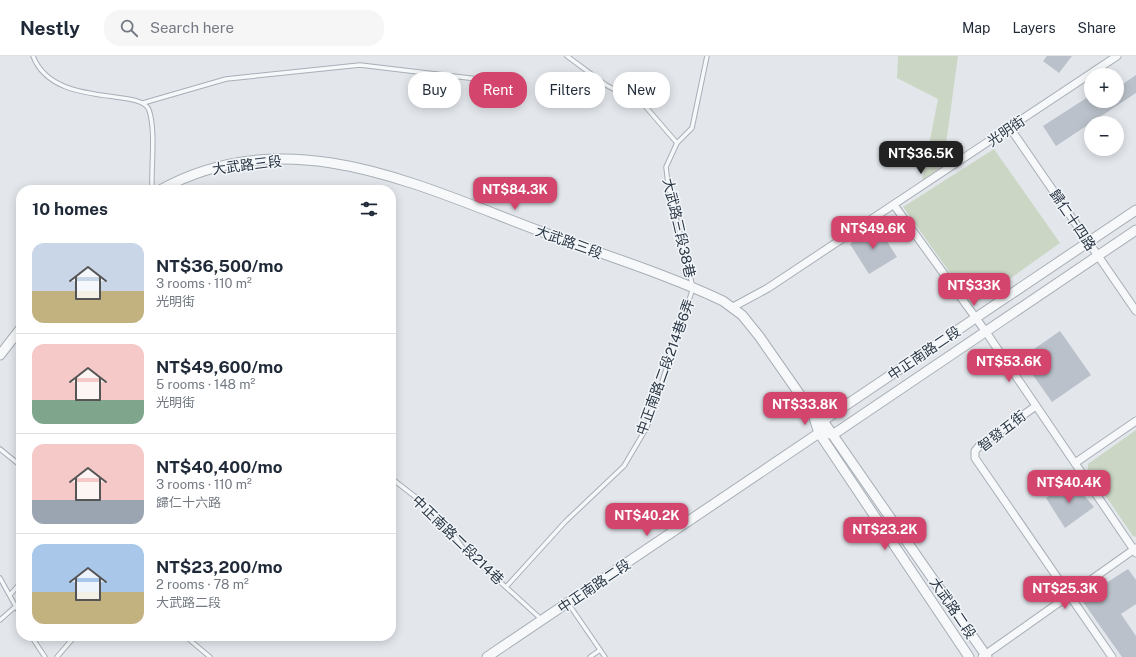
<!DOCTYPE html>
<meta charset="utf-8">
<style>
:root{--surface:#fff;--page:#f6f6f7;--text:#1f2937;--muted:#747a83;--line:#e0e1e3;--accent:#d4456d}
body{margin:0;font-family:"Public Sans","Noto Sans TC",sans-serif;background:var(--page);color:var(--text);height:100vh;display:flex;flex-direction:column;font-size:15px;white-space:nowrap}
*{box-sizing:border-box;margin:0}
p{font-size:13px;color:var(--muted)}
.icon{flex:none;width:22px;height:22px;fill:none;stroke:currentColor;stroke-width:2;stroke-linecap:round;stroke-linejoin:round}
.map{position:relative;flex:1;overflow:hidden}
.side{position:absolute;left:16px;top:129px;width:380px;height:456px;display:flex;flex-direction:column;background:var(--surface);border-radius:16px;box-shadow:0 2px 10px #0003}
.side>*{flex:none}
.banner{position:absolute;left:408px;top:16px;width:380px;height:36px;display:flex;gap:8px}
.buttons{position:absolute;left:1084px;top:12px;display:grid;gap:8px}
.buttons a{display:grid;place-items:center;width:40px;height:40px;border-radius:50%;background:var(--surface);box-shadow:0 2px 10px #0003;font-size:20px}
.price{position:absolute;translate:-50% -34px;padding:0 9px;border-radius:8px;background:var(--accent);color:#fff;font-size:13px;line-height:26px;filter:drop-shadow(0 1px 2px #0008)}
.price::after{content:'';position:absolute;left:50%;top:24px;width:12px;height:9px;margin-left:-6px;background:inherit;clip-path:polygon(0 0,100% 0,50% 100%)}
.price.selected{background:#222;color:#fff}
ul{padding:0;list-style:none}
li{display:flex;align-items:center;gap:12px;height:100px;padding:0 16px}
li+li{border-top:1px solid var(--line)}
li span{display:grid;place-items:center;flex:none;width:112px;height:80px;border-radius:12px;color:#555}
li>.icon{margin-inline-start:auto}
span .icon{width:48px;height:48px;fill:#fffc;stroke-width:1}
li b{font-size:17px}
h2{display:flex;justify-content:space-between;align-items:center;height:48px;padding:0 16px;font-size:17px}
.pill{padding:0 14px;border-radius:16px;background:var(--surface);box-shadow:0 2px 10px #0003;font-size:14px;line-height:36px}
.pill.selected{background:var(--accent);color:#fff}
header{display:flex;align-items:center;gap:24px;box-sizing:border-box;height:56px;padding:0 20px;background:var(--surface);border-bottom:1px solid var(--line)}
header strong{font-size:19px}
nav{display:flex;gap:22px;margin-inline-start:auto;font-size:14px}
.search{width:280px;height:36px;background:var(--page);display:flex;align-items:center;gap:10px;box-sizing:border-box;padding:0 14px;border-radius:16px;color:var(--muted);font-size:15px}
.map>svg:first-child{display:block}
</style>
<header>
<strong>Nestly</strong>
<div class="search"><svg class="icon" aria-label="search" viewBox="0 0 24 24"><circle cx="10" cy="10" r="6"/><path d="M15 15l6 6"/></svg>Search here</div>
<nav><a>Map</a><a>Layers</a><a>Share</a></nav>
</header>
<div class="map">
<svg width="1136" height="601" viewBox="0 0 1136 601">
<rect width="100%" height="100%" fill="#e3e7ec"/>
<g fill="#cbd6c4">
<path d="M898,0H958L943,110L922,125L938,43L897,22Z"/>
<path d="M994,93L1060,187L973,249L903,151Z"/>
<path d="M1136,374V481L1133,480L1088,414V408Z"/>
</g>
<g fill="#bac1ca">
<path d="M1047,0H1072L1059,17L1043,5Z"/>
<path d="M1136,19V37L1056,90L1043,70L1091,39V45H1117V32Z"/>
<path d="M877,170L897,201L869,218L850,188Z"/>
<path d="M1060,275L1091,319L1052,346L1021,302Z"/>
<path d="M1071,424L1094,451L1065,472L1046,442Z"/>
<path d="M1128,513L1136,524V548L1121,558L1136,580V601H1122L1081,543Z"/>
</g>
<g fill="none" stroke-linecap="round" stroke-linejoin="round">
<g stroke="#a8afb7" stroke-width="5.5">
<g id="service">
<path d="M33,0C53,53 141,31 149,54C156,74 151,112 152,134"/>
<path d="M143,47L226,23L360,9L511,27"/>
<path d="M677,87L692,72L707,0"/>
<path d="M0,393L21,410"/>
<path d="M391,422L422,446L451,475L463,492L541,563"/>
<path d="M0,522L21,560"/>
<path d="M506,531L565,466L624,410L647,371L693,232L668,128L666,111L677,87L645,50L606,29L567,0"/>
<path d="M10,539L21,526"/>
<path d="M568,547L605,601"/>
<path d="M0,564L16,550"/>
<path d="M31,580L45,601"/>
<path d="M185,580L210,601"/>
<path d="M57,601L75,580"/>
<path d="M590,601L600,594"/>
</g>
</g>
<g stroke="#a8afb7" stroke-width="9">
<g id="minor">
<path d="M1010,72L1136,255"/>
<path d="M894,149L986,276L1136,497"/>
<path d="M733,251L768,232L1117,0"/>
<path d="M1036,350L980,389L975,395V402L1112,601"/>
<path d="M1075,407L1136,365"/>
<path d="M982,601L1136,492"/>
</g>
</g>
<g stroke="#a8afb7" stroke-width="11">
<g id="tertiary">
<path d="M160,134C289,62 421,131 545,177C604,199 666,218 723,245L742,259L759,280L812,356L819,377L969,601"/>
<path d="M0,299L21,272"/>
<path d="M821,362L987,601"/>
<path d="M819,377L834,378L1136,174"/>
<path d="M487,601L819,377L824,364L1136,154"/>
</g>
</g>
<use href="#service" stroke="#f6f8fa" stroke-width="3.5"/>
<use href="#minor" stroke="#f6f8fa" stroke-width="7"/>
<use href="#tertiary" stroke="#f6f8fa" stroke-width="9"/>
</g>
<g text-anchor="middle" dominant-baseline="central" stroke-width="3" stroke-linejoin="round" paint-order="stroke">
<g font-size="14" fill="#2a3745" stroke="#f3f6f9">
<text transform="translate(1006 75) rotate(-34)">光明街</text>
<text transform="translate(247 109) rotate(-7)">大武路三段</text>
<text transform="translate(1073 164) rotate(56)">歸仁十四路</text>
<text transform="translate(679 172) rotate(77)">大武路三段38巷</text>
<text transform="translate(569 186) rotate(20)">大武路三段</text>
<text transform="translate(924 297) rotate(-34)">中正南路二段</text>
<text transform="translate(665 311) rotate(-70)">中正南路二段214巷6弄</text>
<text transform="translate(1002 375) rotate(-38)">智發五街</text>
<text transform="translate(458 484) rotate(44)">中正南路二段214巷</text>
<text transform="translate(594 530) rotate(-34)">中正南路二段</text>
<text transform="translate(953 552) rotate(56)">大武路二段</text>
</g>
</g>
</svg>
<div class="buttons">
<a>+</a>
<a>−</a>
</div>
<b class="price selected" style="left:921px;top:119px">NT$36.5K</b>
<b class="price" style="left:515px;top:155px">NT$84.3K</b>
<b class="price" style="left:873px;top:194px">NT$49.6K</b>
<b class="price" style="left:974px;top:251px">NT$33K</b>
<b class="price" style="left:1009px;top:327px">NT$53.6K</b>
<b class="price" style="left:805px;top:370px">NT$33.8K</b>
<b class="price" style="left:1069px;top:448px">NT$40.4K</b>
<b class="price" style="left:647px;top:481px">NT$40.2K</b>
<b class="price" style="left:885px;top:495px">NT$23.2K</b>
<b class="price" style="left:1065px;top:554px">NT$25.3K</b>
<div class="banner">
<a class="pill">Buy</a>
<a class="pill selected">Rent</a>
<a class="pill">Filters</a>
<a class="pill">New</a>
</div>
<section class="side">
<h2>10 homes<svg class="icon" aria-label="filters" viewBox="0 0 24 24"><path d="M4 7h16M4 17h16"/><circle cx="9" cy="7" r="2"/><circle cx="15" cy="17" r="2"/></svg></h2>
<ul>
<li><span style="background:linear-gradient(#c9d6e8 60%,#c2b280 0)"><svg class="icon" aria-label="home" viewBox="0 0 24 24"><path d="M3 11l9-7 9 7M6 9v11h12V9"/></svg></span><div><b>NT$36,500/mo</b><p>3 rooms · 110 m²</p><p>光明街</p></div></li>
<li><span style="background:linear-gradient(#f6c9c9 70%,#7fa58c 0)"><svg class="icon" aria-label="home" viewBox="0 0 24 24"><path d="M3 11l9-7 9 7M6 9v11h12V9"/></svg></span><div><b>NT$49,600/mo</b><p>5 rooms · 148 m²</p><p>光明街</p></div></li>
<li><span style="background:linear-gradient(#f6c9c9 70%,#9aa5b1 0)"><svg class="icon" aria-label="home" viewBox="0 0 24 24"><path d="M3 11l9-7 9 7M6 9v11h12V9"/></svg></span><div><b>NT$40,400/mo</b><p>3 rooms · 110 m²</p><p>歸仁十六路</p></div></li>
<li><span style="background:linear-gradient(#a9c7e8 60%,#c2b280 0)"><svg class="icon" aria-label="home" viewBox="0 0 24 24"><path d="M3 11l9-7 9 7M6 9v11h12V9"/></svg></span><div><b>NT$23,200/mo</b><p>2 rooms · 78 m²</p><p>大武路二段</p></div></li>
</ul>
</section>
</div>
